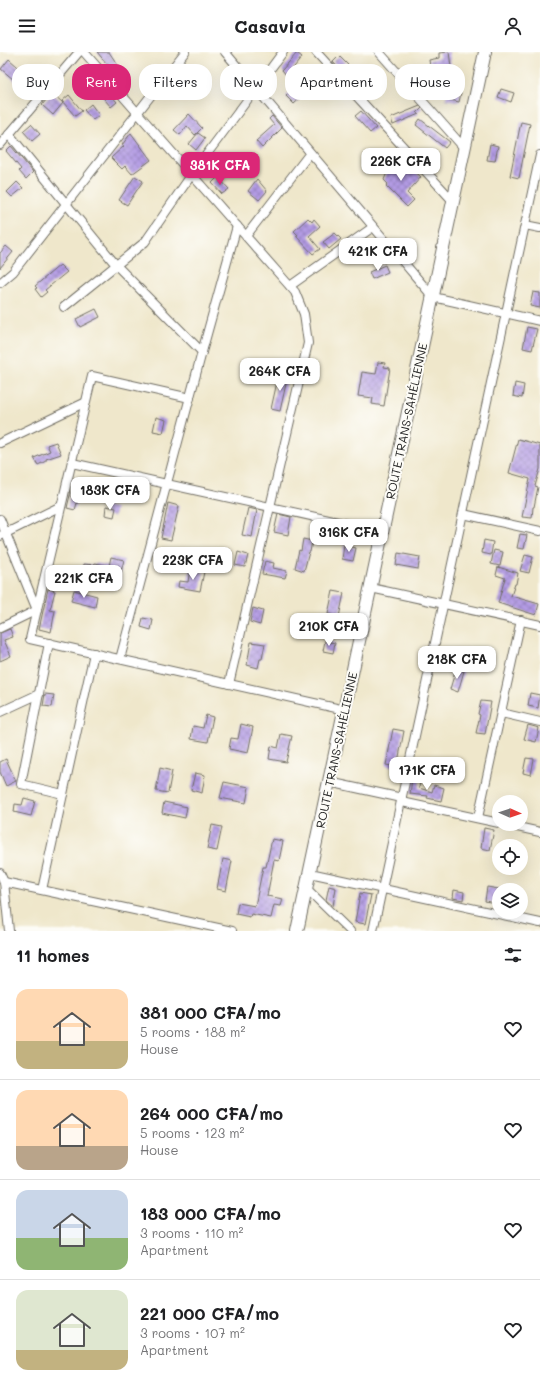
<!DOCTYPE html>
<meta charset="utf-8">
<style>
:root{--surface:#fff;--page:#f2f2f2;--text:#202124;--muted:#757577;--line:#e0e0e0;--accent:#db2777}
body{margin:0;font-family:Mali,sans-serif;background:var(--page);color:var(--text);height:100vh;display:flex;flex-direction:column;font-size:15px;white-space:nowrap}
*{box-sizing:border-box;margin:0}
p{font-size:13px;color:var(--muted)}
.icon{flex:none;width:22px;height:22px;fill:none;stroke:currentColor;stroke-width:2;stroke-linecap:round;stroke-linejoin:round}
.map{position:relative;height:879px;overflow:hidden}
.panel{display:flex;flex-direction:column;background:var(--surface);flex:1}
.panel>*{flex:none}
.banner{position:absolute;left:12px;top:12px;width:516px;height:36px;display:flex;gap:8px}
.needle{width:26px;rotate:92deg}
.buttons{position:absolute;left:492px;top:743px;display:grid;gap:8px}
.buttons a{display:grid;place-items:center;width:36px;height:36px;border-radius:50%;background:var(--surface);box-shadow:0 4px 16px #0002;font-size:20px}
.price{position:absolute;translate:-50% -34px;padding:0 9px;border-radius:8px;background:#fff;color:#222;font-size:13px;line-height:26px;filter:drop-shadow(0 1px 2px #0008)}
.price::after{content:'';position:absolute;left:50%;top:24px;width:12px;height:9px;margin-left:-6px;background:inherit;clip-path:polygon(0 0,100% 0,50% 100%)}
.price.on{background:var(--accent);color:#fff}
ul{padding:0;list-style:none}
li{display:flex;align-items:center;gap:12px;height:100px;padding:0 16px}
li+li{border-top:1px solid var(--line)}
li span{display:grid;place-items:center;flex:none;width:112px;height:80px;border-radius:12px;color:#555}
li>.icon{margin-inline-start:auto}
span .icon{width:48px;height:48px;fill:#fffc;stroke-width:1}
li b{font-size:17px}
h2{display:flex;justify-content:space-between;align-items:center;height:48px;padding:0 16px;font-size:17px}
.pill{padding:0 14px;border-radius:16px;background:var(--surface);box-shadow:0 4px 16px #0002;font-size:14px;line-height:36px}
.pill.on{background:var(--accent);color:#fff}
header{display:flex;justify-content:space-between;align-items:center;height:52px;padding:0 16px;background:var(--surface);font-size:18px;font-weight:700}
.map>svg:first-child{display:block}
</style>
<header><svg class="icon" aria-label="menu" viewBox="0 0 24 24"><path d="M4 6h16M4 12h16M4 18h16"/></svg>Casavia<svg class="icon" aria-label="person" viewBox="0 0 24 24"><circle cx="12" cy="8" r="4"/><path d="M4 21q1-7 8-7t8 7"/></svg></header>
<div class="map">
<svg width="540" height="879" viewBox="0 0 540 879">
<defs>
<pattern id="building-cross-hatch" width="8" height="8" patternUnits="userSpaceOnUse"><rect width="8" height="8" fill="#b39be4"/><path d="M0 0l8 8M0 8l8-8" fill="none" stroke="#927fb9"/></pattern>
</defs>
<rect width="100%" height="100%" fill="#fdfcf7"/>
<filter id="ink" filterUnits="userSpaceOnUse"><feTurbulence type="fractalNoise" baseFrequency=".025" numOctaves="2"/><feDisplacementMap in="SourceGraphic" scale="8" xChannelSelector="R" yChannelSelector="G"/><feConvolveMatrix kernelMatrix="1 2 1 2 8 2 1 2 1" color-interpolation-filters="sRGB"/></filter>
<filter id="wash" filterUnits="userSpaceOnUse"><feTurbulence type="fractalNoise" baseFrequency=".012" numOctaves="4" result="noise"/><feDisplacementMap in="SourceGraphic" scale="16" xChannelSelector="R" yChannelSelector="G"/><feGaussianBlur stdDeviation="0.9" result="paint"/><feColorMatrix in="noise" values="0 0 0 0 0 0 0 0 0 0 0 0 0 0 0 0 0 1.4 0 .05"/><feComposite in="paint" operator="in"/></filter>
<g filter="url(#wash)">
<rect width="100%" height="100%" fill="#efe7cb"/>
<g id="blocks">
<g fill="url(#building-cross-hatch)">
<path d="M97,0H109L117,12L111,17Z"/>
<path d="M449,0L452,22L432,26L429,8L439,6V1Z"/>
<path d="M297,1L302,5L291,19L298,27L293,31L282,18Z"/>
<path d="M339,4L357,22L350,29L333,10Z"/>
<path d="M9,7L35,30L27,39L1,17Z"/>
<path d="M300,31L308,39L294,52L286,44Z"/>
<path d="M104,35L117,50L111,55L99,41Z"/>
<path d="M448,37L461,41L459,50L446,47Z"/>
<path d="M501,37L514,41L511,50L498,45Z"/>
<path d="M52,41L63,51L53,63L42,53Z"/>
<path d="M69,43L82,59L75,64L62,49Z"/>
<path d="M91,52L99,63L93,68L84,58Z"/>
<path d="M420,54L422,56L417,61L419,62L393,73L391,66Z"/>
<path d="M361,59L376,76L370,81L355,64Z"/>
<path d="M189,62L202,76L195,83L187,74L180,83L174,78Z"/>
<path d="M272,64L282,76L262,96L256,89L274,73L269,67Z"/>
<path d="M420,67L450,90L445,96L416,73Z"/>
<path d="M521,70L530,72L519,126L510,124Z"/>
<path d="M31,72L40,82L32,89L23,79Z"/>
<path d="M131,81L151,108L132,122L125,114L122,117L111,106L124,94L122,93Z"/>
<path d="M198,81L205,86L196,98L189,92Z"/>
<path d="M490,92L498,94L495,109L487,108Z"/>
<path d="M11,94L33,120L26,127L19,119L21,117L6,99Z"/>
<path d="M391,110L405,116L408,113L421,125L407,141L414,148L407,155L386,134L388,132L384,128Z"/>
<path d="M135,124L143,129L127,153L119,148Z"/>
<path d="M218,125L229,137L222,142L212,131Z"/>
<path d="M257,127L267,139L259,148L248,139Z"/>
<path d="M17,130L23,136L12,145L7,140Z"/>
<path d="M308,166L312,170L314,167L320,174L309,184L320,197L313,202L296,184L298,183L294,179Z"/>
<path d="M335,181L341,187L329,197L323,190Z"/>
<path d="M377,192L390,206L384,211L371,197Z"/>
<path d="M6,194L13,200L0,216V201Z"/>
<path d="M60,213L67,220L45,238L47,240L41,245L35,237L37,236L35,234Z"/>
<path d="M385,213L388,220L372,227L369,220Z"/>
<path d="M533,240L540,241V256L530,254Z"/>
<path d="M96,257L100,265L80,275L76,267Z"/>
<path d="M527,275L537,277L532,298L523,296Z"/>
<path d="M378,310L385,311L384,315L390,316L384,354L372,352L373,346L358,344L362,320L376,322Z"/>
<path d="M279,321L288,323L280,359L271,357Z"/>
<path d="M515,331L524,333L522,346L513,344Z"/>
<path d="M156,365L166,368L163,381L153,379Z"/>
<path d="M518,387L540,393V417L535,434L538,435L534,455H533L532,466L522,465L530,427L509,421Z"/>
<path d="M56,390L61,402L46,407V409L38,413L34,406L50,399L47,393Z"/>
<path d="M72,435L81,437L75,458L67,456Z"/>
<path d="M168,451L179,454L171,488L161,486Z"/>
<path d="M106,454L116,456L114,465L105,463Z"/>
<path d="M248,456L257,458L252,485L242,483Z"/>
<path d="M278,462L291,465L288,483L274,480Z"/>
<path d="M520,482L527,483L524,497L517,496Z"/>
<path d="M303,487L312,489L310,500H309L304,519L295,516L299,498L301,499Z"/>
<path d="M484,488L493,490L491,503L482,501Z"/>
<path d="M344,493L356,496L353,509L342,507Z"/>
<path d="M494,498L503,500L500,514L491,512Z"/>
<path d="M238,500L248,503L245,515L235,513Z"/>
<path d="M398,501L420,505L418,517L396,513Z"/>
<path d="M525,503L533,505L529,521L520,519Z"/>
<path d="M111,505L124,508L117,535L90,529L91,521L83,520L84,512L94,513L95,511L109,514Z"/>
<path d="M265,509L274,511L273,516L287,519L285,526L262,522Z"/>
<path d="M498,515L518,521L516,532H515L511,544L539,552L536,563L498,551L505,526L496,523Z"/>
<path d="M190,517L204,520L200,539L178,535L179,529L188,530Z"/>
<path d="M48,537L55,539L50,558L55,559L51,580L39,577Z"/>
<path d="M74,538L97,544L95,555L71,549Z"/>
<path d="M333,539L344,541L339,565L328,562Z"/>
<path d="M253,556L263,559L260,573L250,570Z"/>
<path d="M143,566L153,568L151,578L141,575Z"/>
<path d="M10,577L13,585L4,588L11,604L0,609V581Z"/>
<path d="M325,589L335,591L333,601L323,599Z"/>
<path d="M251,590L265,592L262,607H260L258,616L247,613Z"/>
<path d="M456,617L464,619L458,640L450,637Z"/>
<path d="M530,641L540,643L538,656L528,654Z"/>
<path d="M45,642L54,643L52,655L43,654Z"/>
<path d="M481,649L491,650L485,682L476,681L480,663L478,662Z"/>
<path d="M206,663L213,665L208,690L191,687L193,674L203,676Z"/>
<path d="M241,672L253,675L248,701L229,697L231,686L238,687Z"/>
<path d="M528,673L539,676L536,690L524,687Z"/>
<path d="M393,677L404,679L397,715L386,713Z"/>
<path d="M281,682L292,684L286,710L269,707L271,694L278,696Z"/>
<path d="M526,706L534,707L531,723L523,721Z"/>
<path d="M6,707L16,729L6,734L0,720V710Z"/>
<path d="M160,716L172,719L168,741L156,739Z"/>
<path d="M195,721L205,723L202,741L191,738Z"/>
<path d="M412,727L420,728L419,736L432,740L434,733L444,736L441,749L427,746L428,744L410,742Z"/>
<path d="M224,730L249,735L246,751L220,746Z"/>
<path d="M24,746L35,749L31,764L14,760L15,752L22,753Z"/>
<path d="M164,750L187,755L185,766L162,761Z"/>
<path d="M212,773L222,775L217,799L207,797Z"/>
<path d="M484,776L494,778L490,798L481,796Z"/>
<path d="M272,787L283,789L279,809L274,808L267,844L283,847L281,854L274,853L271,866L251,862L250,865L236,862L238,851L255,854L263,815H266Z"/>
<path d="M223,807L232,809L226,839L217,837Z"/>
<path d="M329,834L336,836L333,854L326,848Z"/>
<path d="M487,835L499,837V852L485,849Z"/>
<path d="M454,838L464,840L463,848L453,846Z"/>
<path d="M360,841L371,843L365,872L355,870Z"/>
</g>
</g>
</g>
<g filter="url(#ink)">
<use href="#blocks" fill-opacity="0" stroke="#706d63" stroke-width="1"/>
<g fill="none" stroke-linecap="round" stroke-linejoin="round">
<g stroke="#706d63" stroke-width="10">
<g id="minor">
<path d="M84,0L295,240L304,262L308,291L229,632"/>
<path d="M225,0L433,245L540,269"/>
<path d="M316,0L453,149"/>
<path d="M379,0L465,97"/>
<path d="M9,82L116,213L202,300"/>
<path d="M0,93L79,0"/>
<path d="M525,173L540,176"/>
<path d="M246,184L310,101"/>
<path d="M0,231L13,220L185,0"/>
<path d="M290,234L373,175"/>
<path d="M64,255L145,190L192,122L283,0"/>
<path d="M190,346L92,324L30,587L345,658"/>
<path d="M0,391L86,350"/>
<path d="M72,411L383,480"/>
<path d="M463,462L540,479"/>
<path d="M0,467L37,558L0,576"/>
<path d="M0,484L61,454"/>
<path d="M371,536L540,573"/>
<path d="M49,591L21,732L63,742"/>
<path d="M120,607L202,300L237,174"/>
<path d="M0,660L39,642"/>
<path d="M501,661L540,670"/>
<path d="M329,730L402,746"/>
<path d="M402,750L499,771"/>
<path d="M478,766L521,568"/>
<path d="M504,772L540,780"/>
<path d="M0,821L4,830L9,879"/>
<path d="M310,821L540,871"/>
<path d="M4,830L232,879"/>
<path d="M306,836L350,879"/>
<path d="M42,838L94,601"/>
<path d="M373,879L540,103"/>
</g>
</g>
<g stroke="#706d63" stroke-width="14">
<path id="highway" d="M297,879L485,0"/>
</g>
<use href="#minor" stroke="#fff" stroke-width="8"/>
<use href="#highway" stroke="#fff" stroke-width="12"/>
</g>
</g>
<g text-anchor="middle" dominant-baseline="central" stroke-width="4" stroke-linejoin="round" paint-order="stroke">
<g font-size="12" fill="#2b2b2b" stroke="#fdfcf7">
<text transform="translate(406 369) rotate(-78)">ROUTE TRANS-SAHÉLIENNE</text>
<text transform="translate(336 698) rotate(-78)">ROUTE TRANS-SAHÉLIENNE</text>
</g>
</g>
</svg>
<div class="buttons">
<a><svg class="needle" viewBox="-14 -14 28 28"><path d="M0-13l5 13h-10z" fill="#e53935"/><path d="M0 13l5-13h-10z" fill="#757577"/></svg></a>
<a><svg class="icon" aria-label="locate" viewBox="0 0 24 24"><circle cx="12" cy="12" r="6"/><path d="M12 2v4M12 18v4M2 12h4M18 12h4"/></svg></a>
<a><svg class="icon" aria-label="layers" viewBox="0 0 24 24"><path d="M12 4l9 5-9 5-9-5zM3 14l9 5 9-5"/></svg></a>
</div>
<b class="price" style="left:401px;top:130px">226K CFA</b>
<b class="price on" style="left:220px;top:134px">381K CFA</b>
<b class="price" style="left:378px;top:220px">421K CFA</b>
<b class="price" style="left:280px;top:340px">264K CFA</b>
<b class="price" style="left:110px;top:459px">183K CFA</b>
<b class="price" style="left:349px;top:501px">316K CFA</b>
<b class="price" style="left:193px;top:529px">223K CFA</b>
<b class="price" style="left:84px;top:547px">221K CFA</b>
<b class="price" style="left:329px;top:595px">210K CFA</b>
<b class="price" style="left:457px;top:628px">218K CFA</b>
<b class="price" style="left:427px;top:739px">171K CFA</b>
<div class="banner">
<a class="pill">Buy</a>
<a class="pill on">Rent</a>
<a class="pill">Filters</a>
<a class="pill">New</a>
<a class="pill">Apartment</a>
<a class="pill">House</a>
</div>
</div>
<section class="panel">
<h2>11 homes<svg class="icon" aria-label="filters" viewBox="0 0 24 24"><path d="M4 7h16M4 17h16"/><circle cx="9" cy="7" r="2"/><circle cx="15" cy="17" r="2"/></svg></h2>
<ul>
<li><span style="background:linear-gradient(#ffd9b3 65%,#c2b280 0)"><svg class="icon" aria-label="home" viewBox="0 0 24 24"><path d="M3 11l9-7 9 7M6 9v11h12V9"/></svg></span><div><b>381 000 CFA/mo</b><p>5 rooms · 188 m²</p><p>House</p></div><svg class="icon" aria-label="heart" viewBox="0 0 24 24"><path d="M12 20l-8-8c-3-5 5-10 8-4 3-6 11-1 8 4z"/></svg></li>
<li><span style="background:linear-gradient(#ffd9b3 70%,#b9a48a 0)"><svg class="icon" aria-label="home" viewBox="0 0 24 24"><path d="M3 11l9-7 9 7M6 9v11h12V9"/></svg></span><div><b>264 000 CFA/mo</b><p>5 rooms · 123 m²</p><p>House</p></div><svg class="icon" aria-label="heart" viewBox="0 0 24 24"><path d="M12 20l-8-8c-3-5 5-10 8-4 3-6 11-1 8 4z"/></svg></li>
<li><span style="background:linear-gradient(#c9d6e8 60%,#8fb573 0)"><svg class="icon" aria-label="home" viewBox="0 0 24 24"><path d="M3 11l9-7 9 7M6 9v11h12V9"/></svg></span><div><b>183 000 CFA/mo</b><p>3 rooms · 110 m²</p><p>Apartment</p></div><svg class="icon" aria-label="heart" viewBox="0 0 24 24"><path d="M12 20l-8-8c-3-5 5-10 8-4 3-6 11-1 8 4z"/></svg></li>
<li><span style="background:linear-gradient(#dfe7d0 75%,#c2b280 0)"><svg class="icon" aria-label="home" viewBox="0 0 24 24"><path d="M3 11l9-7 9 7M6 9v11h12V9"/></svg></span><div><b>221 000 CFA/mo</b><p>3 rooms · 107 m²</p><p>Apartment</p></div><svg class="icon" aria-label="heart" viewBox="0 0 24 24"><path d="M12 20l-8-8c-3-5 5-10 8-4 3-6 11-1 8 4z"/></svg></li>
</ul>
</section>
